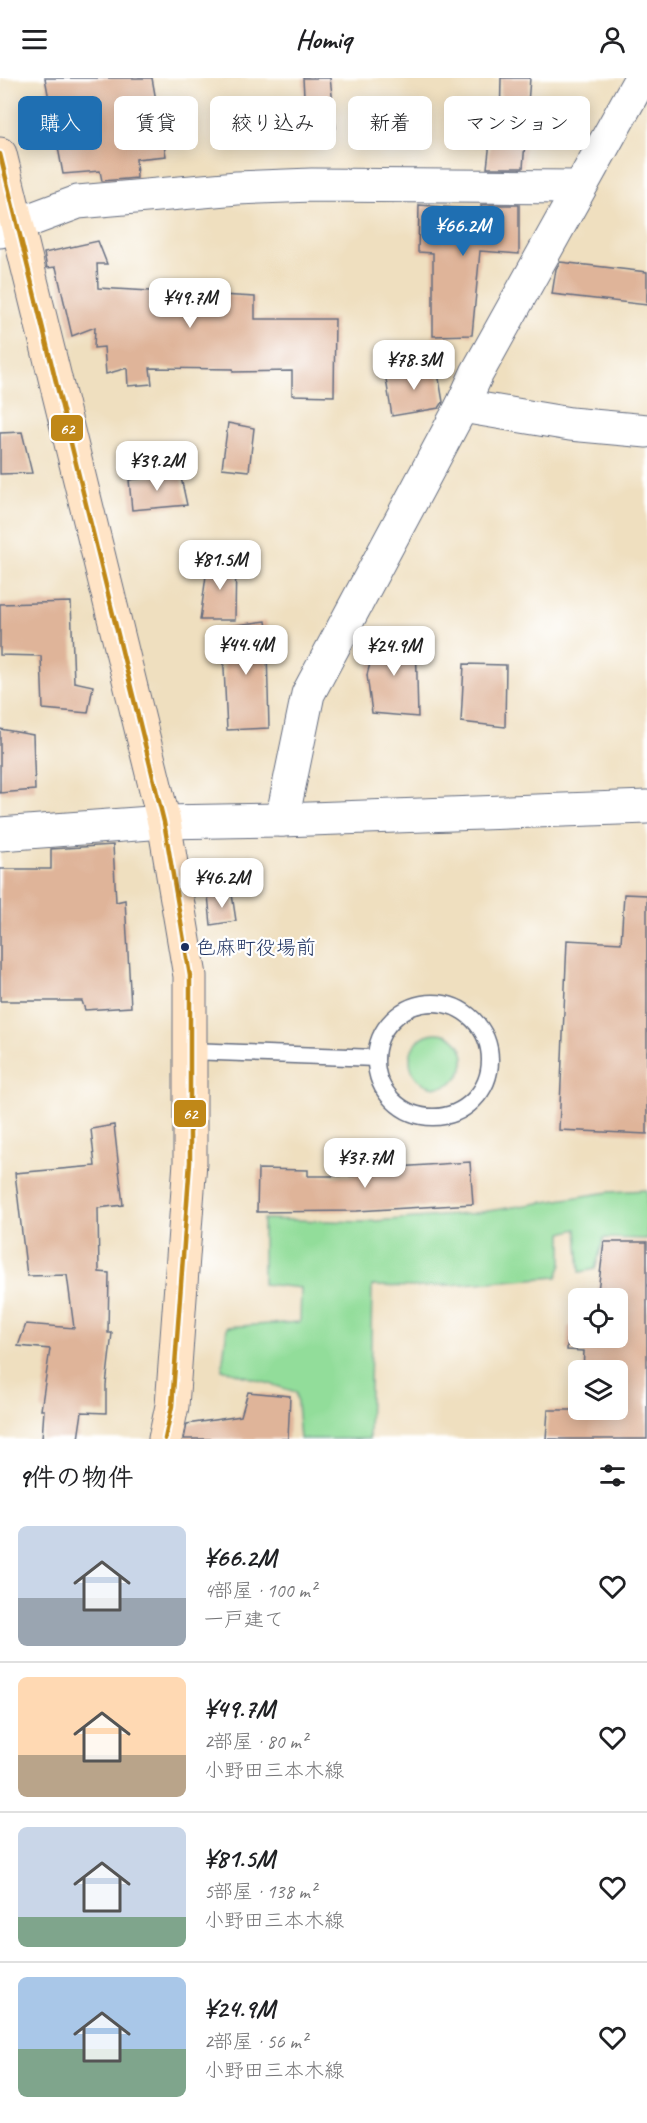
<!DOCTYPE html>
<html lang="ja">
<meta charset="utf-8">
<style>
:root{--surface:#fff;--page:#f2f2f2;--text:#202124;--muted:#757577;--line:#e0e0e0;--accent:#1f6fb2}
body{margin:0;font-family:Caveat,"Klee One",sans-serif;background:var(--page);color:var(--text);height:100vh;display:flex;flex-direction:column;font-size:22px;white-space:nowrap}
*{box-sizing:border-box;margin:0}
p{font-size:20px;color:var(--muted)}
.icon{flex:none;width:33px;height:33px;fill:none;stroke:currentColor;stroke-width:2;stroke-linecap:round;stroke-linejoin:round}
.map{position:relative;height:1361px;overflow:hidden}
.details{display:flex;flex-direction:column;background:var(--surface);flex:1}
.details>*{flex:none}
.top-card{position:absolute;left:18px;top:18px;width:612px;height:54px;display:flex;gap:12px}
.fabs{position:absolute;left:568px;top:1210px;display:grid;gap:12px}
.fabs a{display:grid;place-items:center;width:60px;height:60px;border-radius:9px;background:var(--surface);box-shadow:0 3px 15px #0003;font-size:30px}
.price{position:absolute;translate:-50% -51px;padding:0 14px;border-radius:12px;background:#fff;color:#222;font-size:20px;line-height:39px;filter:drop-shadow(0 2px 3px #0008)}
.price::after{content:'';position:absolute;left:50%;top:36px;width:18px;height:14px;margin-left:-9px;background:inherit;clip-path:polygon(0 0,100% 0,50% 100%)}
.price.active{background:var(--accent);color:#fff}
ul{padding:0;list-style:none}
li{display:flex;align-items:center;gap:18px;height:150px;padding:0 18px}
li+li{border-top:2px solid var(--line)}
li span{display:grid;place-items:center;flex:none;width:168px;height:120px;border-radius:9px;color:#555}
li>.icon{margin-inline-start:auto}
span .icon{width:72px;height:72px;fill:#fffc;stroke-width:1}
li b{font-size:26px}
h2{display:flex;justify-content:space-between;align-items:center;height:72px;padding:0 18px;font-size:26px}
.tag{padding:0 21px;border-radius:9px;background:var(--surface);box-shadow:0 3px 15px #0003;font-size:21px;line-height:54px}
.tag.active{background:var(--accent);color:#fff}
header{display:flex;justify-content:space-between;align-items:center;height:78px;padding:0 18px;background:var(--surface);font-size:27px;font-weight:600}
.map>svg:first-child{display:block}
</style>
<header><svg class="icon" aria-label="menu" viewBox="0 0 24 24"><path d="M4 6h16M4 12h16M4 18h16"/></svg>Homiq<svg class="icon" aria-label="person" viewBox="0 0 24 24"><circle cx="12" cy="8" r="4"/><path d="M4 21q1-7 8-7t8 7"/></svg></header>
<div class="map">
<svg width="647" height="1361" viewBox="0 0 647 1361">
<rect width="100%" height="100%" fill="#fff"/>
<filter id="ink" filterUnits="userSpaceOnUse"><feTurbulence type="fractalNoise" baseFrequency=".0167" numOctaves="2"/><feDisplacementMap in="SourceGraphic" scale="12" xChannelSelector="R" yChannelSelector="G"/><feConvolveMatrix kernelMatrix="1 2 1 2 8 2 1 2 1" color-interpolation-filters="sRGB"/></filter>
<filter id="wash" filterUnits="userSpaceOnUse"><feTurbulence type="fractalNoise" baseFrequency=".008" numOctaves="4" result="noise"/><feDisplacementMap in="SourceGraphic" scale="24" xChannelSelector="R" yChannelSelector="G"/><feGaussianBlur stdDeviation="1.35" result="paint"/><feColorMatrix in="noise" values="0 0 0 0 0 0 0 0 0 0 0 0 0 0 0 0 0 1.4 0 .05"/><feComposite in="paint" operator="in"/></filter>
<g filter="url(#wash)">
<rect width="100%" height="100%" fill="#efdfbf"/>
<g fill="#92dd9a" stroke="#56867c" stroke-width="1.5">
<circle cx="437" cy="982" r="27"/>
<path d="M647,1112V1161L604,1160L595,1191L580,1194L577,1151L562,1155V1186L557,1199L421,1209L372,1208L369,1361H300L296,1314L222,1291L227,1249L300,1244L301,1210L263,1206V1141L362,1144L469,1136L609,1114Z"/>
</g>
<g id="blocks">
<g fill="#dfb499">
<path d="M45,0H152L166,78L136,81L137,100L102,103L100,93L63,96Z"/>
<path d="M303,0H330L336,50L306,52Z"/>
<path d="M501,0H530L523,90H487L492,47L500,48Z"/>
<path d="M419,127L481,132V127H519V176L480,173L472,257L433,258V175L418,174Z"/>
<path d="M98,163L107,186H97L98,210L255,219V241H335L334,318L292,317V293L233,294V291L150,290L152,306L128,308L127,290L106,296L104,269L94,270L95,249L72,258L56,189L47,190L44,175Z"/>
<path d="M560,184L647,194V227L552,216L556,191Z"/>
<path d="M437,289L443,324L439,330L392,338L385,295Z"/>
<path d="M228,345L254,350L249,393L222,390Z"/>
<path d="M22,354L32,395L0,396V355Z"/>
<path d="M180,395L187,427L132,432L129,402Z"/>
<path d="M236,482L235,542H200L208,483Z"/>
<path d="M71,524L74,604L93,608L88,635L43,631L41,578L0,577V526Z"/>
<path d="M266,543L270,571L267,572L269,650L227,652L222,549Z"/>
<path d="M377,558L416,560L418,639L372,635L367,597Z"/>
<path d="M464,586L506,587L505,649L461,644Z"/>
<path d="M0,651L33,657L35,712L0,715Z"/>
<path d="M113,767L116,824L125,822L131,929L85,932L82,923H0V791H51V771Z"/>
<path d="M232,816L236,843L211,847L208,817Z"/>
<path d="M624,816L647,817V1056L559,1052L567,862L621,865Z"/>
<path d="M114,1047L123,1127L98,1130L99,1194L109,1195L108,1255H112L106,1307V1335L82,1334L78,1361H42L44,1332H41L50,1271L18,1268L26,1246L74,1250L67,1197L27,1198L15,1095L95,1088L91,1051Z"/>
<path d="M470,1084L473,1126L357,1133L257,1134L258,1091L308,1092V1098H354V1092Z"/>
<path d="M604,1164H647V1361H546L548,1332H618V1293H583L584,1273L567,1272L568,1249L579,1245V1260H618V1221H597Z"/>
<path d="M248,1314L290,1318L288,1361H184L187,1346L241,1338Z"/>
</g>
</g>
</g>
<g filter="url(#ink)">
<use href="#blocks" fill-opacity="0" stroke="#656d80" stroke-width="1.5"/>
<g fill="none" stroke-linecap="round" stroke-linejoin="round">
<g stroke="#656d80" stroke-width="19">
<g id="service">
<circle cx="433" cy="982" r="57"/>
<path d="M190,973L376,980"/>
</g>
</g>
<g stroke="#656d80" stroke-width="35">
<g id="minor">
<path d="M0,153L78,124L237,110L312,107L579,109"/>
<path d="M462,328L570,346L647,353"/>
<path d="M282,742L308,616L462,328L477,295L641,0"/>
<path d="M0,756L164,744"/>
</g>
</g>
<g stroke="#656d80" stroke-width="35">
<path id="tertiary" d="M164,744L282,742L647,729"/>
</g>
<g stroke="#656d80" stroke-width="35">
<path id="secondary" d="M0,76L164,744L190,898V1084L172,1328L165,1361"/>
</g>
<use href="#service" stroke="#fff" stroke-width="16"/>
<use href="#minor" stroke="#fff" stroke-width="33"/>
<use href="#tertiary" stroke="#fff" stroke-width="33"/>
<use href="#secondary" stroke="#ffe4c6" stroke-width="33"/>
<g stroke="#fff" stroke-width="9">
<path id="bus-1" d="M0,76L164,744L190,898V1084L172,1328L165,1361"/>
</g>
<use href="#bus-1" stroke="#c08818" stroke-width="4.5"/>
</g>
</g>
<circle fill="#1b2f5e" stroke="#fff" stroke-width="2" cx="185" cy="869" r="5"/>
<g text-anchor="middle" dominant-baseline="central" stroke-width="4.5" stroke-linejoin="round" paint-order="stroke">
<g font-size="20" fill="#1b2f5e" stroke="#fff" text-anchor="start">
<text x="196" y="869">色麻町役場前</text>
</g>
</g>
<g stroke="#fff" stroke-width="2">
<rect x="50" y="336" width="34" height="28" rx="6" fill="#c08818"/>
<rect x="173" y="1021" width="34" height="29" rx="6" fill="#c08818"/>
</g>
<g font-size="16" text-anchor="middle" font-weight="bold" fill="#fff">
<text x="67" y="356">62</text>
<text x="190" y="1041">62</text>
</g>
</svg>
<div class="fabs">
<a><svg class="icon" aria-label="locate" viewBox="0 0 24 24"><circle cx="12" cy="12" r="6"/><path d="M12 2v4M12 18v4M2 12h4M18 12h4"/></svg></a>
<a><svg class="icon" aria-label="layers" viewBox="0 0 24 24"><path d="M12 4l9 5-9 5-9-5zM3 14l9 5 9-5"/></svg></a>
</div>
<b class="price active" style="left:463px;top:179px">¥66.2M</b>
<b class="price" style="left:190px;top:251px">¥49.7M</b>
<b class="price" style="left:414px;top:313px">¥78.3M</b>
<b class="price" style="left:157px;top:414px">¥39.2M</b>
<b class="price" style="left:220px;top:513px">¥81.5M</b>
<b class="price" style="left:246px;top:598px">¥44.4M</b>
<b class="price" style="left:394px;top:599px">¥24.9M</b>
<b class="price" style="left:222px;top:831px">¥46.2M</b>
<b class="price" style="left:365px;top:1111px">¥37.7M</b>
<div class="top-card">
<a class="tag active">購入</a>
<a class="tag">賃貸</a>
<a class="tag">絞り込み</a>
<a class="tag">新着</a>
<a class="tag">マンション</a>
</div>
</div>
<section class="details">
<h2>9件の物件<svg class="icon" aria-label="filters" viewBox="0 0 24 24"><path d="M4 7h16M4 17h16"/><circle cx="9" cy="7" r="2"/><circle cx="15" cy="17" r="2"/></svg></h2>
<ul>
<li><span style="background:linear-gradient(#c9d6e8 60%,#9aa5b1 0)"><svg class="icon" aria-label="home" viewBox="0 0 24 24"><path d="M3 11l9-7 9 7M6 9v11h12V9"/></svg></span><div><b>¥66.2M</b><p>4部屋 · 100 m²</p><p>一戸建て</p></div><svg class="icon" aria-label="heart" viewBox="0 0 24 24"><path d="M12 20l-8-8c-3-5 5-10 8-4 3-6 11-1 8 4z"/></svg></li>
<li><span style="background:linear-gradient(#ffd9b3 65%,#b9a48a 0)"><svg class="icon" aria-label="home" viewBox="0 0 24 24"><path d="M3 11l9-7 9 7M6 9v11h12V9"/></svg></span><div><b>¥49.7M</b><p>2部屋 · 80 m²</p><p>小野田三本木線</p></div><svg class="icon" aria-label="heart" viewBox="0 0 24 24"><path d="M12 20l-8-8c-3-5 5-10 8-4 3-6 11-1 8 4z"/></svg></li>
<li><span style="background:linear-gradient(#c9d6e8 75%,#7fa58c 0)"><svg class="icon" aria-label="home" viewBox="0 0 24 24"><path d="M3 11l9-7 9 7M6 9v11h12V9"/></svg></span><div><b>¥81.5M</b><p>5部屋 · 138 m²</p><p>小野田三本木線</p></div><svg class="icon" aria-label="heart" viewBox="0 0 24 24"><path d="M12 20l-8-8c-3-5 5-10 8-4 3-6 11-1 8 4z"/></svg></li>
<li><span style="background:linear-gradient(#a9c7e8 60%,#7fa58c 0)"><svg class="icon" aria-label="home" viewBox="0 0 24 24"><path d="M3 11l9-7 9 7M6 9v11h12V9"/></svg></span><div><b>¥24.9M</b><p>2部屋 · 56 m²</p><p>小野田三本木線</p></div><svg class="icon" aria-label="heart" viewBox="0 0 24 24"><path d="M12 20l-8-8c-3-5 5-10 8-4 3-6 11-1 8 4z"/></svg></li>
</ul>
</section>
